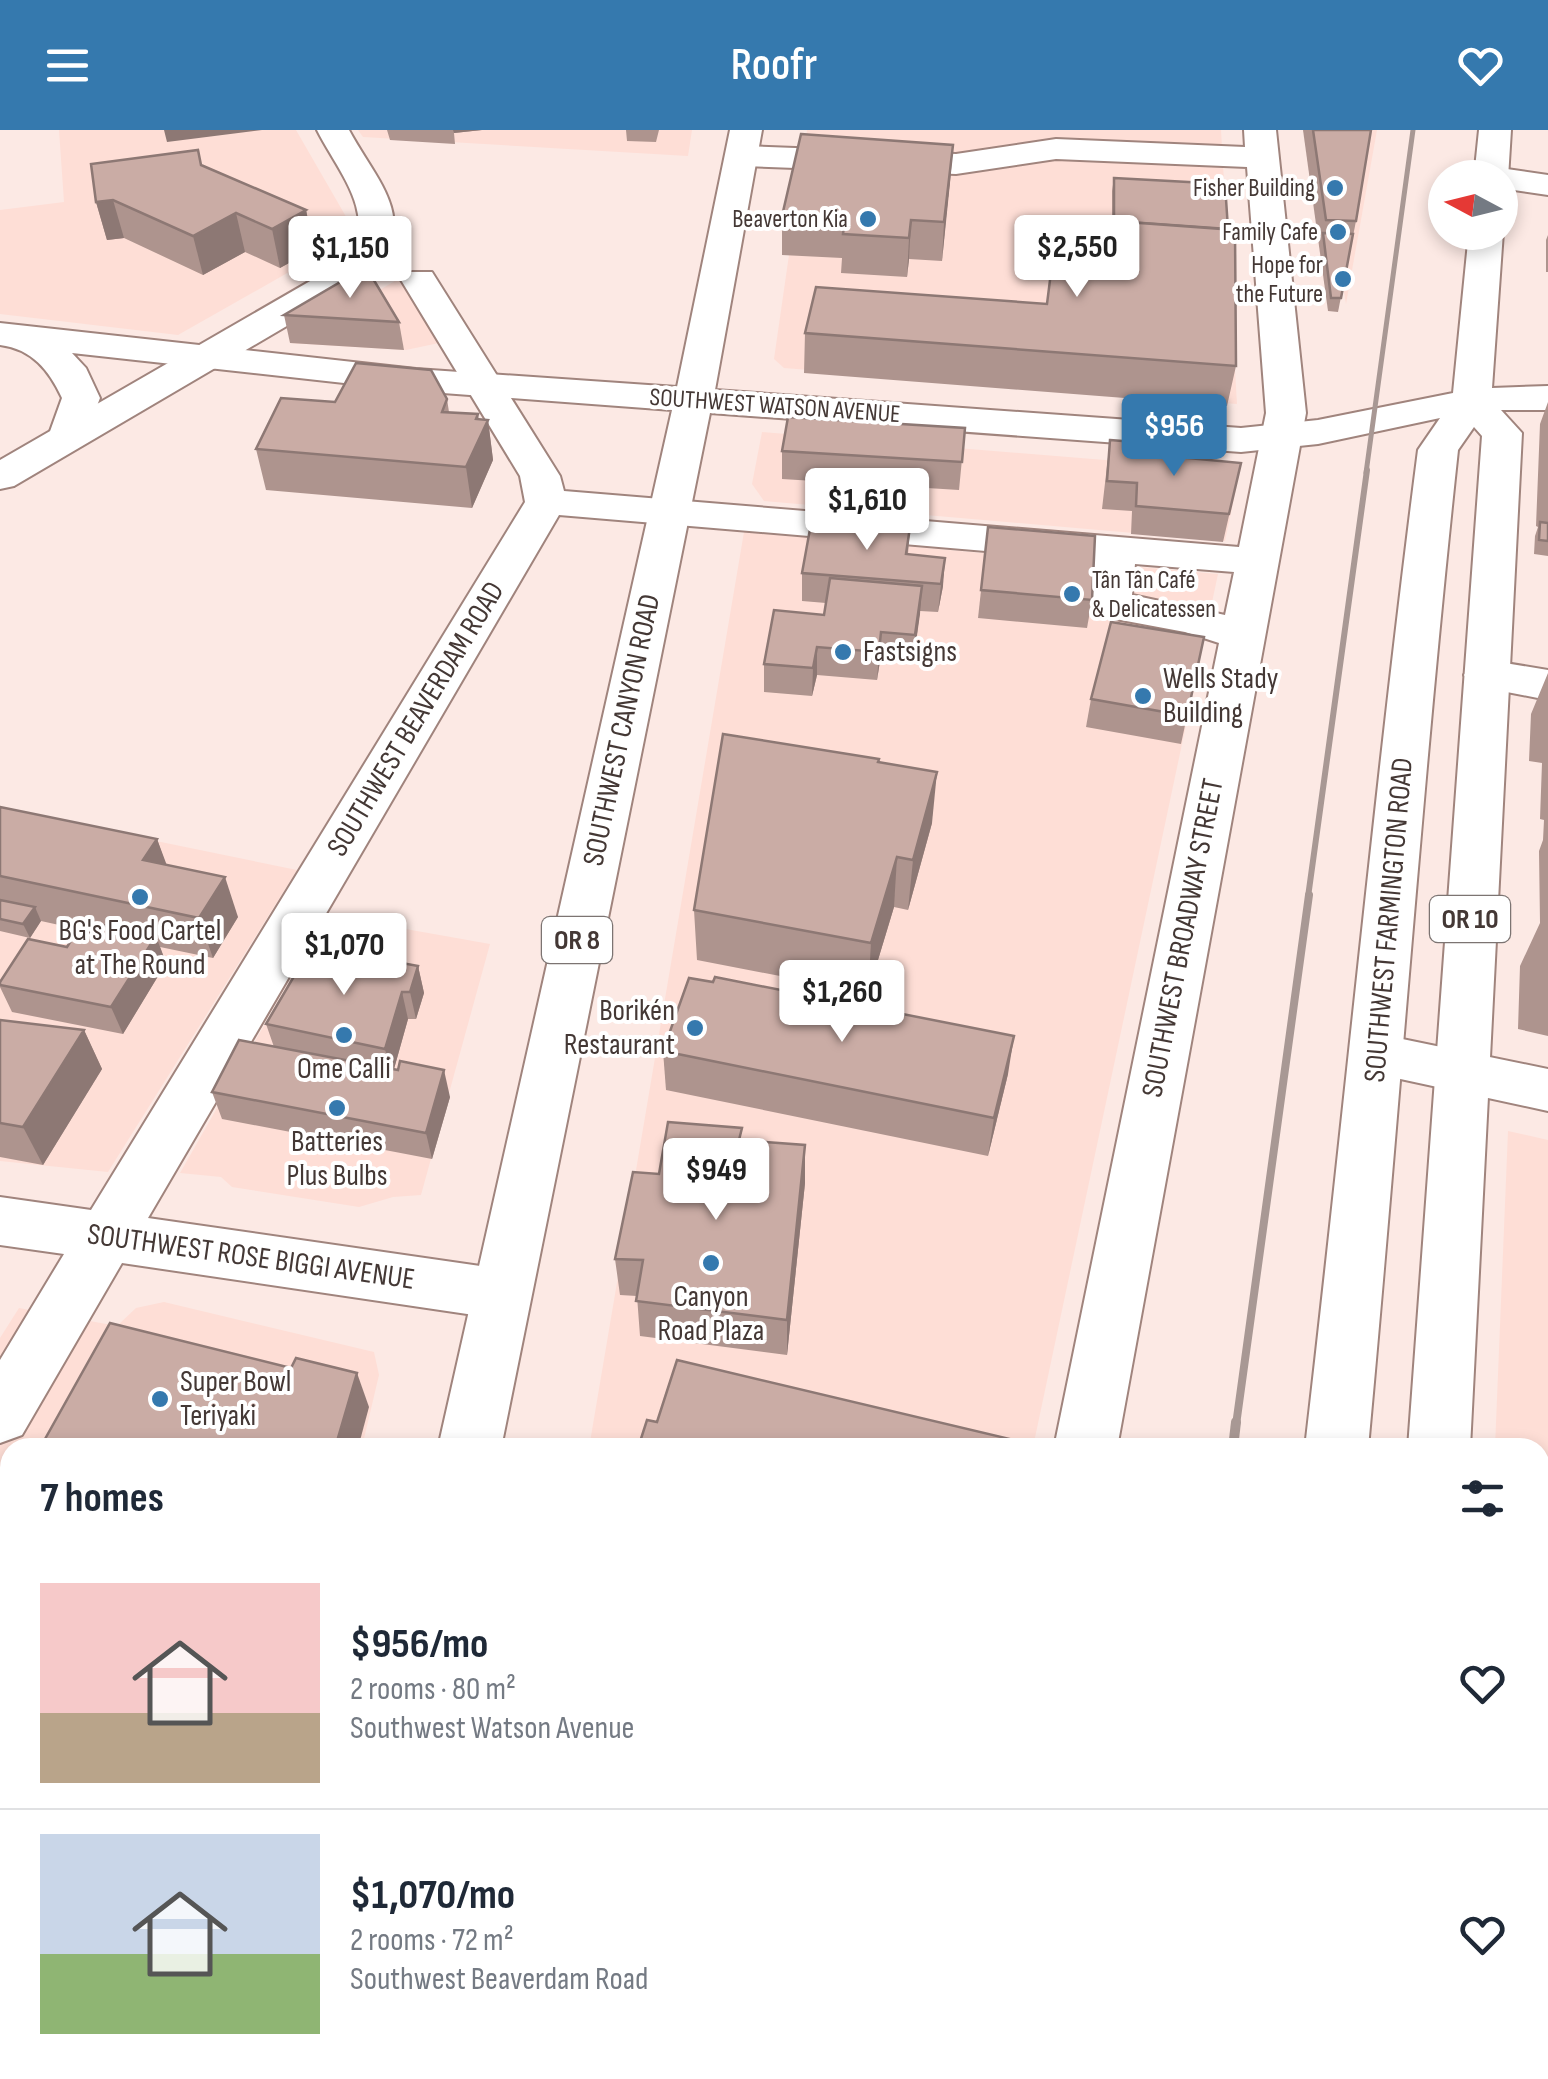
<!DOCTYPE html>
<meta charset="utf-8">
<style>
:root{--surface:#fff;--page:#f6f6f7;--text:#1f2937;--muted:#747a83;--line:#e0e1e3;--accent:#3579ae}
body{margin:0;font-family:"Sofia Sans Condensed",sans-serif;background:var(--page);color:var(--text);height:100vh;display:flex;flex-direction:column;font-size:38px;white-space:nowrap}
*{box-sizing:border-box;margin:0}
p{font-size:32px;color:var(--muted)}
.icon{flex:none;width:55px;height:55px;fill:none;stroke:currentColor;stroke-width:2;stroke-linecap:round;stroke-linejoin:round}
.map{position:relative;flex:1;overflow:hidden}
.side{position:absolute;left:0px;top:1308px;width:1550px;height:642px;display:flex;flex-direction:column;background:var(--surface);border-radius:30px 30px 0 0;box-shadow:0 5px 15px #0003}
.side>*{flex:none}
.needle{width:65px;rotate:277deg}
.tools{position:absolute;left:1428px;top:30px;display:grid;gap:20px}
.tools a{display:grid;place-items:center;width:90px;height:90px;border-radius:50%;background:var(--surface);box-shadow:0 5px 15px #0003;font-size:50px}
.price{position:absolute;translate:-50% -85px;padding:0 22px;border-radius:10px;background:#fff;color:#222;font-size:32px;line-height:65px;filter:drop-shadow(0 2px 5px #0008)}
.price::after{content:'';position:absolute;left:50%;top:60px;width:30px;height:22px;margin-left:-15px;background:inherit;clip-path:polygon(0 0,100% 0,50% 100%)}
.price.selected{background:var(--accent);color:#fff}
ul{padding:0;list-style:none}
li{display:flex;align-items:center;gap:30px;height:250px;padding:0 40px}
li+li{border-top:2px solid var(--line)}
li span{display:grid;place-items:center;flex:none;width:280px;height:200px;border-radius:0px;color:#555}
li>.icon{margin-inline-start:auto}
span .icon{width:120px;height:120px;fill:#fffc;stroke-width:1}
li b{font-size:42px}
h2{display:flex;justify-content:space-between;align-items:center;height:120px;padding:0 40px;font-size:42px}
header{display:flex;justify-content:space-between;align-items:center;height:130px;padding:0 40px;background:var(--accent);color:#fff;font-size:45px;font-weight:600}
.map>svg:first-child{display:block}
</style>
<header><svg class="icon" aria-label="menu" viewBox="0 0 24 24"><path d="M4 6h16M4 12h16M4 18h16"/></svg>Roofr<svg class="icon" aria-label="heart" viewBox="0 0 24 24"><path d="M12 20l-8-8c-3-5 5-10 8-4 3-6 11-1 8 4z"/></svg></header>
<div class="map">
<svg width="1548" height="1949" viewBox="0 0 1548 1949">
<rect width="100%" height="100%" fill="#fce9e4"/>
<g fill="#feded6">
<path d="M59,0H296L356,104L178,205L0,184V80L64,72Z"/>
<path d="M358,0H692L688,26L363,7Z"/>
<path d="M807,0H1221L1237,274L784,238L774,229Z"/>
<path d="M1317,0H1377L1346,174Z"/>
<path d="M400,148L439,213L406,220L290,213Z"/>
<path d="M762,302L1240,341L1225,411L764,371L752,354Z"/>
<path d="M744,402L1218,444L1033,1317L589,1318Z"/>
<path d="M0,679L297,740L108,1042L0,1031Z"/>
<path d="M327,785L490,814L421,1065L393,1067L359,1077L232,1057L221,1047L180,1043Z"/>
<path d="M1508,1001L1548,1010V1475L1540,1473V1318L1495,1317Z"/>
<path d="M164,1172L374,1222L379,1245L362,1317L10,1318V1940H210L208,1949H0V1208L19,1178L117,1196L136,1178Z"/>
<path d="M1540,1649L1548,1651V1915L1540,1851Z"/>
<path d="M483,1940H903L901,1949H481Z"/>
</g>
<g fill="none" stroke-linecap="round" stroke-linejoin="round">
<g stroke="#a0847d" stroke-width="4">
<g id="minor">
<path d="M317,0H349C377,52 417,85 377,143L14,356L0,359V330L350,128C377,82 337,40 317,0Z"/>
<path d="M1244,0H1276L1306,283L1117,1318H1054L1219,513L1185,502L1094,485L1087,475L1093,430L559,385L148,1088L501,1139L522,1146L531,1164L522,1182L501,1189L122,1133L22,1305L0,1313V1230L64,1124L0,1115V1067L91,1080L525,372L520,346L401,150L406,142H432L560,346L564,361L1239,417L1266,283L1247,37L1056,29L956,44L744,36L732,33L727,26L732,19L744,16L956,24L1056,9L1245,17ZM1135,434L1234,442L1225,485L1132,465Z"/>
<path d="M1500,38L1548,45V65L1500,58V48H1484Z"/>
<path d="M1487,530L1548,540V570L1471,555L1464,545L1471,535Z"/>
<path d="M1378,904L1548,939V981L1359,940L1351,925L1359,910Z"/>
<path d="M1540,1521L1548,1523V1591L1540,1589Z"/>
<path d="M928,1940H1006L1004,1949H926Z"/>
</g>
</g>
<g stroke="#a0847d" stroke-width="4">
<g id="major">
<path d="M730,0H762L715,260L1241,298L1318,290L1453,263L1469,102H1500V97L1503,102L1492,258L1548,256V280H1501L1522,303L1470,1318H1408L1482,306L1474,297L1458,320C1422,652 1399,985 1368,1318H1305C1344,985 1375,652 1418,320L1440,288L1318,314L1241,322L710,283L501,1318H438L672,280L416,261L72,223L86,238L100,268L82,315H54L48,307L62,268C49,240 32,219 0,215V193L416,239L677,257Z"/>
<path d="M1479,0H1511L1508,48L1503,55L1500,48H1474Z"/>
<path d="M302,1940H380L378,1949H300Z"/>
<path d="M1323,1940H1401L1402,1949H1324Z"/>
<path d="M1441,1940H1519L1520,1949H1442Z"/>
</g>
</g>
<use href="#minor" fill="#fff" fill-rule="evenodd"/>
<use href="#major" fill="#fff" fill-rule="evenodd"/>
<path stroke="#a89894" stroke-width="5" d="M1366,343L1413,0"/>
<path stroke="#a89894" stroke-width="6" d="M1308,767L1367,340"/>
<path stroke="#a89894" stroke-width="8" d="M1236,1295L1309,765"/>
<g stroke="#a89894" stroke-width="10">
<path d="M1233,1318L1236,1292"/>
<path d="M1149,1949L1150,1940"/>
</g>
</g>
<g fill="#ae948e">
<path d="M387,0H482L454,3L455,14L390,10Z"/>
<path d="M626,0H659L656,12L627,11Z"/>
<path d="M1303,0H1371L1356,91L1338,182L1328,181Z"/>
<path d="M953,15L942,131L909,129L907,147L841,143L842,128L782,125V86Z"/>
<path d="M201,35L306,80L314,119L280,138L245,122L203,145L124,108L107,110L96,72Z"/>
<path d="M1114,48L1236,236L1227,276L804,243L805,203L1047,174L1112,91V61Z"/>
<path d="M1548,105V142H1546V110Z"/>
<path d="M284,185L399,192L404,220L290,213Z"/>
<path d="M447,269L449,282L478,284V290H488L493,330L472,378L266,360L256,319L335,272Z"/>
<path d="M1548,272V426L1534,424L1535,406L1538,397L1536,396L1540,294Z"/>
<path d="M965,298L959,360L782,349V321Z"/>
<path d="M1110,310L1147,324L1241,333L1223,412L1131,404L1132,381L1102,379Z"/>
<path d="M910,397L908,424L943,456L938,482L920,481L913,534L880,531L877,550L817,545L812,566L764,562V534L824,485L826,473L802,471V443Z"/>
<path d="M988,397L1092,470L1087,498L978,488Z"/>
<path d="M1204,507L1181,614L1086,597L1091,569Z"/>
<path d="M1548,543V906L1518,899L1520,836L1540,793L1539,721L1543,710L1544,690L1540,689L1542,633L1529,631L1531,584Z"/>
<path d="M879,629V632L932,693L908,780L894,777L868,863L697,830L694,780Z"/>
<path d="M0,677L157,709L166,735L238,787L213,828L160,817L166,833L123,904L12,882L0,857V852L67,817L91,802L41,791L30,808L0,801Z"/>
<path d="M383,834L418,836L424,863L416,889H408L394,939L450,967L432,1029L222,989L212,962L274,917L266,894Z"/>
<path d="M0,890L84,900L102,939L43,1035L0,1027Z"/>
<path d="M663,921L1008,944L988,1026L666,960Z"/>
<path d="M742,1010L805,1015V1053L787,1225L640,1206L637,1166L620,1165L615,1129L659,1044Z"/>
<path d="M0,1550L10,1553V1732L0,1728Z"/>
</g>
<g fill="#8d7874">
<path d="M164,0H262L167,12Z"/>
<path d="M453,0H482L454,3Z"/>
<path d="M953,15L950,53L942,131L944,92Z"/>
<path d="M113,70L124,108L107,110L96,72Z"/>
<path d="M306,80L314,119L280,138L272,99Z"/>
<path d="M236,83L245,122L203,145L193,106Z"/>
<path d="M911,90L909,129L907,147L909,108Z"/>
<path d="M478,284L481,306L488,290L493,330L472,378L466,337Z"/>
<path d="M945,428L943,456L938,482L941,454Z"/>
<path d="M922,456L920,484L913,534L915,505Z"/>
<path d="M881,502L880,531L877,550L879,522Z"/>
<path d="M817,517V545L812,566L813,538Z"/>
<path d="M937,642L932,693L908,780L913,730Z"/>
<path d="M157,709L172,749L143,730Z"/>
<path d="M897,727L894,777L868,863L871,813Z"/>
<path d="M225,747L238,787L213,828L199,788Z"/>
<path d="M35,777L41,791L30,808L23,794Z"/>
<path d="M156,806L166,833L123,904L111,877Z"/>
<path d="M418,836L424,863L416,889L410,862Z"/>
<path d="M402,862L408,889L392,946L385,919Z"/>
<path d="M84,900L102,939L43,1035L23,997Z"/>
<path d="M1014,906L1008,944L988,1026L994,988Z"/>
<path d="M444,940L450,967L432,1029L426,1003Z"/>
<path d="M805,1015V1053L787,1225V1190Z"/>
<path d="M357,1243L369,1277L358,1318H335Z"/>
<path d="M10,1625V1656L0,1646Z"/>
<path d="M10,1664V1730L0,1721V1683Z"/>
</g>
<g fill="#caaca5" stroke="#8d7874" stroke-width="2.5">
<path d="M1313,0H1371L1356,91L1326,90Z"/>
<path d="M801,4L953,15L944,92L911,90L909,108L843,104L845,89L782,86Z"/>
<path d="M198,20L201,35L306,80L272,99L236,83L193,106L113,70L96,72L91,34Z"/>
<path d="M1114,48L1225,54L1228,99L1114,91Z"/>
<path d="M1058,87L1235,100L1236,236L805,203L816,157L1047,174Z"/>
<path d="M1323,103L1353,104L1341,168H1331Z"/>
<path d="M366,137L399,192L284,185Z"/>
<path d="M356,233L431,240L447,269L442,282L478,284L476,289L488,290L466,337L256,319L281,268L335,272Z"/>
<path d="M788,287L965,298L962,332L782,321Z"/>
<path d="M1110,310L1147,313V324L1241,333L1229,384L1136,376L1137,353L1107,351Z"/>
<path d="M812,388L910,397L906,424L945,428L941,454L802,443Z"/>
<path d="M1540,392L1548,393V411L1539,410Z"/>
<path d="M988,397L1095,406L1092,470L981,460Z"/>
<path d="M830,448L922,456L915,505L881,502L879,522L817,517L813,538L764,534L774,480L824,485Z"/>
<path d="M1111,492L1204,507L1187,586L1091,569Z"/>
<path d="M723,604L879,629L878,632L937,642L913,730L897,727L871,813L694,780Z"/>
<path d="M0,677L157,709L143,730L225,747L199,788L0,746Z"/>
<path d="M0,770L35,777L23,794L0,789Z"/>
<path d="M103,795L156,806L111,877L0,855V852L28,809L67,817L77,801L89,803Z"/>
<path d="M310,819L383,834L386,830L418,836L410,862H402L385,919L266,894Z"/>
<path d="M715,847L1014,906L994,988L663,921L689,848L713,852Z"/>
<path d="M0,890L84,900L23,997L0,993Z"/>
<path d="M239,910L398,940L400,931L444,940L426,1003L212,962Z"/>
<path d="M668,992L742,998L739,1010L805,1015L787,1190L636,1171L643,1130L615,1129L633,1042L659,1044Z"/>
<path d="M110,1193L291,1238L296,1228L357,1243L335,1318H40Z"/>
<path d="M677,1230L1022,1312L1021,1318H638L647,1290L657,1292Z"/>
<path d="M0,1550L10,1553V1625L0,1644Z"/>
<path d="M0,1646L10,1648V1664L0,1683Z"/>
</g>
<g fill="#3579ae" stroke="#fff" stroke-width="4">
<circle cx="1335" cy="58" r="10"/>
<circle cx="868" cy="89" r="10"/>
<circle cx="1338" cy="102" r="10"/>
<circle cx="1343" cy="149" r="10"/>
<circle cx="1072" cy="464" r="10"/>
<circle cx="843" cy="522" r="10"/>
<circle cx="1143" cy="566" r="10"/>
<circle cx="140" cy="767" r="10"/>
<circle cx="695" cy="898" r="10"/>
<circle cx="344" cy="905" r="10"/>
<circle cx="337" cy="978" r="10"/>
<circle cx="711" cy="1133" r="10"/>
<circle cx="160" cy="1269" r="10"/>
</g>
<g text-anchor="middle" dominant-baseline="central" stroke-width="8" stroke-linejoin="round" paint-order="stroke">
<g font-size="25" fill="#443835" stroke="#fff" text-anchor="end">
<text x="1315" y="58">Fisher Building</text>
<text x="848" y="89">Beaverton Kia</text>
<text x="1318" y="102">Family Cafe</text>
<text x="1323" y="135">Hope for<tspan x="1323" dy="29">the Future</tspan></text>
<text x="1092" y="450" text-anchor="start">Tân Tân Café<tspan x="1092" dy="29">&amp; Delicatessen</tspan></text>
</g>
<g font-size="25" fill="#443835" stroke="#fff">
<text transform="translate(775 276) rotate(4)">SOUTHWEST WATSON AVENUE</text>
</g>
<g fill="#fff" stroke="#7c7472" stroke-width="2.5">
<rect x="1430" y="766" width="80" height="46" rx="8"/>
<rect x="542" y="787" width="70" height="46" rx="8"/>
</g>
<g font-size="28" font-weight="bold" fill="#443835">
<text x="1470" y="789">OR 10</text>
<text x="577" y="810">OR 8</text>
</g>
<g font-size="30" fill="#443835" stroke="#fff">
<text x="863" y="522" text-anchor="start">Fastsigns</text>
<text x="1163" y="549" text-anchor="start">Wells Stady<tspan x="1163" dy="34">Building</tspan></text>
<text x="140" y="801">BG's Food Cartel<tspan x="140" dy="34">at The Round</tspan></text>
<text x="675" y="881" text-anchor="end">Borikén<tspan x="675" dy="34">Restaurant</tspan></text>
<text x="344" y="939">Ome Calli</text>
<text x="337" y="1012">Batteries<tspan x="337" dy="34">Plus Bulbs</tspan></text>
<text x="711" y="1167">Canyon<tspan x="711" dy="34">Road Plaza</tspan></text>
<text x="180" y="1252" text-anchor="start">Super Bowl<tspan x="180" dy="34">Teriyaki</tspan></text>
</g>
<g font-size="30" fill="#443835" stroke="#fff">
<text transform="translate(416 589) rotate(-59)">SOUTHWEST BEAVERDAM ROAD</text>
<text transform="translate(622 600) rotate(-78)">SOUTHWEST CANYON ROAD</text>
<text transform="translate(1389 790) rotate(-85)">SOUTHWEST FARMINGTON ROAD</text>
<text transform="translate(1183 808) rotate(-79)">SOUTHWEST BROADWAY STREET</text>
<text transform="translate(251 1127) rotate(8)">SOUTHWEST ROSE BIGGI AVENUE</text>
</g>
</g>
</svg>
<div class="tools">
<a><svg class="needle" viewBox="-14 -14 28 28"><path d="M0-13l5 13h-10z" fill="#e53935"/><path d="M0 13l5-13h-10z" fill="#747a83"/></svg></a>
</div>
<b class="price" style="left:1077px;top:170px">$2,550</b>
<b class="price" style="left:350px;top:171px">$1,150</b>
<b class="price selected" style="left:1174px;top:349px">$956</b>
<b class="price" style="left:867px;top:423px">$1,610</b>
<b class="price" style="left:344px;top:868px">$1,070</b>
<b class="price" style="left:842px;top:915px">$1,260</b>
<b class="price" style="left:716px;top:1093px">$949</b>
<section class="side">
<h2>7 homes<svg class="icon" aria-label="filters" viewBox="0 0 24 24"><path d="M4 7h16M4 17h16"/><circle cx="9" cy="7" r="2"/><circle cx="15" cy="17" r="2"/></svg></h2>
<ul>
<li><span style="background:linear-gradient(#f6c9c9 65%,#b9a48a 0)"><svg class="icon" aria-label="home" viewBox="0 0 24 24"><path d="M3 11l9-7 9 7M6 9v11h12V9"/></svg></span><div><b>$956/mo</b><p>2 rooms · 80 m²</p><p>Southwest Watson Avenue</p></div><svg class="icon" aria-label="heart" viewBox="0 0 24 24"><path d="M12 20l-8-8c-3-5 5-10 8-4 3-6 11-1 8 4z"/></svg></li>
<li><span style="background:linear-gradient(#c9d6e8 60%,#8fb573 0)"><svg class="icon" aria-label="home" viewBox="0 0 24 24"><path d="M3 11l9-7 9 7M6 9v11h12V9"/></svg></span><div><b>$1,070/mo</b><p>2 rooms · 72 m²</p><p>Southwest Beaverdam Road</p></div><svg class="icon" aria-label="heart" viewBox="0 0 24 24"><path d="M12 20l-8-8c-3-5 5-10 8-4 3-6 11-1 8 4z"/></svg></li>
</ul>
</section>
</div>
